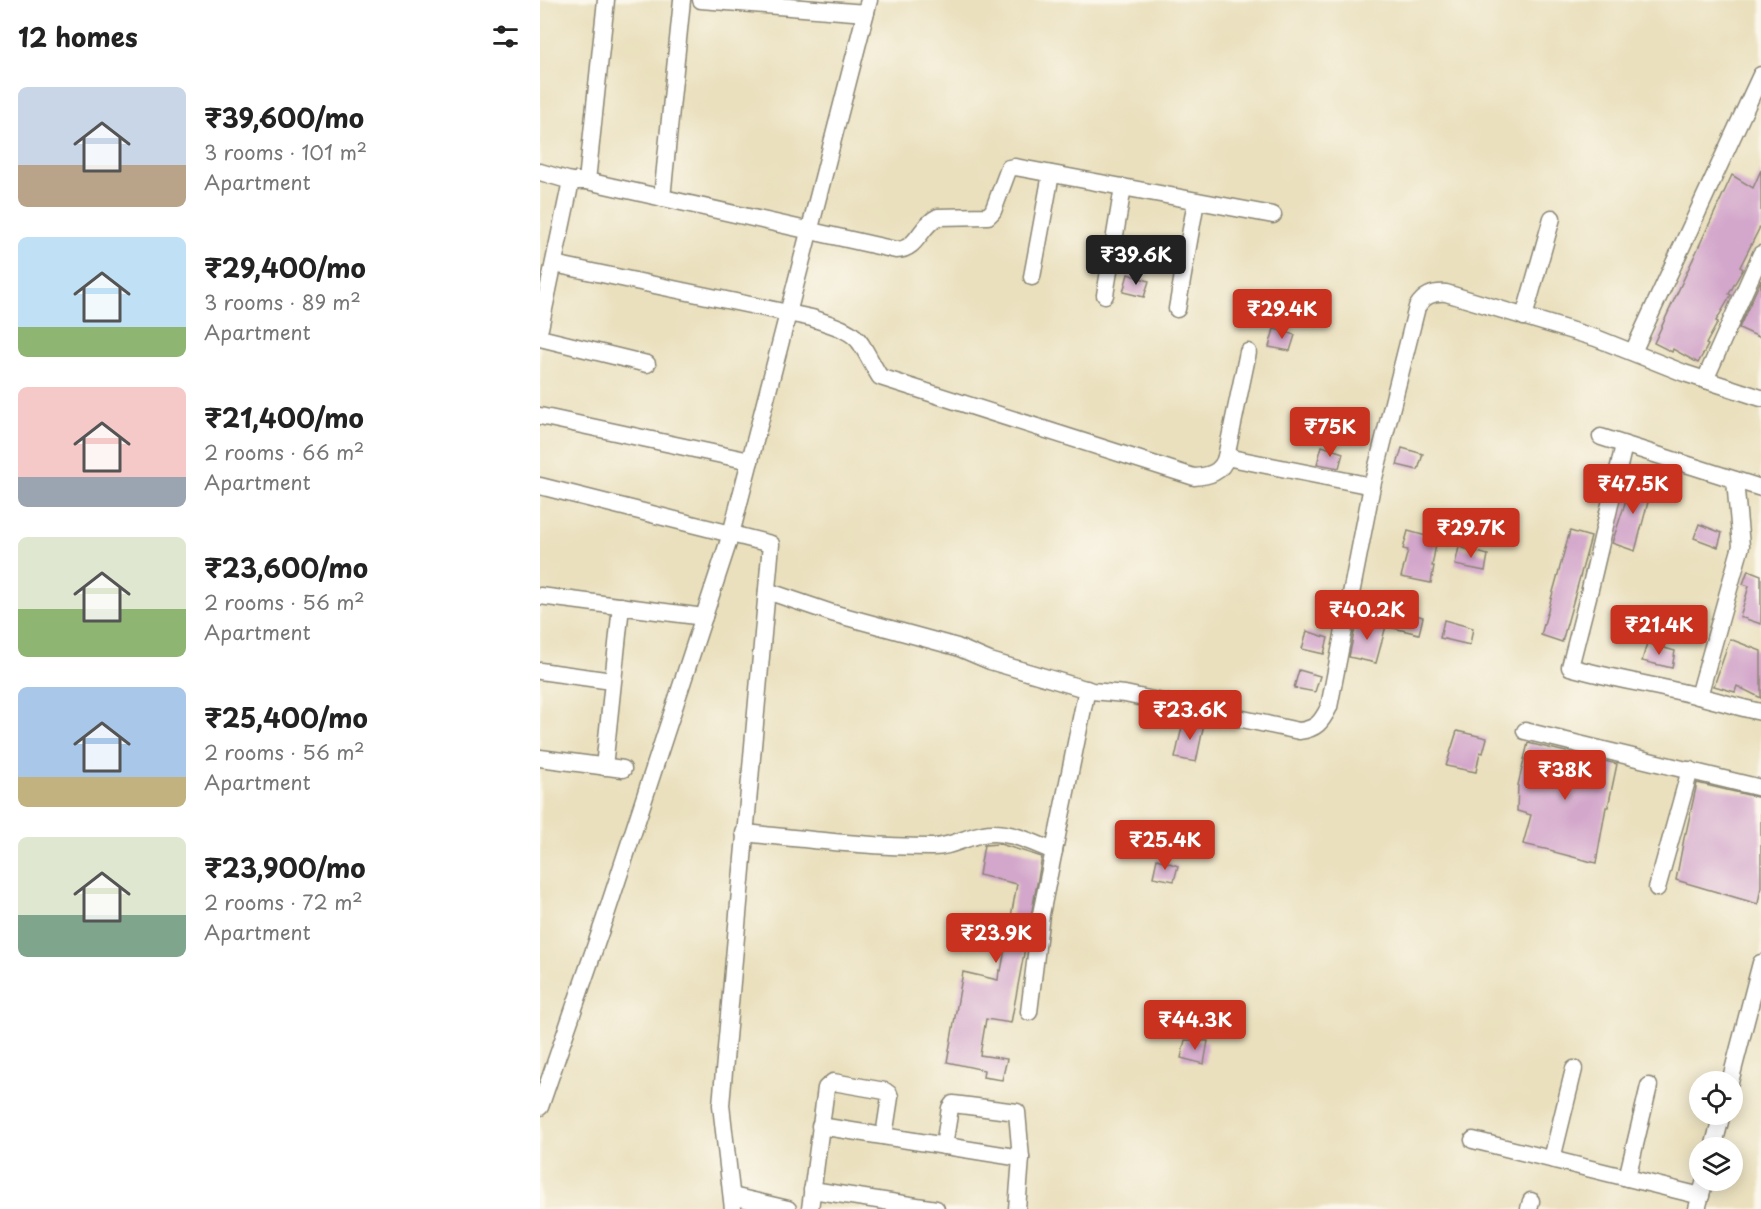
<!DOCTYPE html>
<meta charset="utf-8">
<style>
:root{--surface:#fff;--page:#f2f2f2;--text:#222;--muted:#767676;--accent:#c8321e}
body{margin:0;font-family:"Playpen Sans",sans-serif;background:var(--page);color:var(--text);height:100vh;display:flex;flex-direction:column;font-size:22px;white-space:nowrap}
*{box-sizing:border-box;margin:0}
p{font-size:20px;color:var(--muted)}
.icon{flex:none;width:33px;height:33px;fill:none;stroke:currentColor;stroke-width:2;stroke-linecap:round;stroke-linejoin:round}
.map{position:relative;flex:1;overflow:hidden}
.drawer{display:flex;flex-direction:column;background:var(--surface);width:540px}
.drawer>*{flex:none}
.tools{position:absolute;left:1149px;top:1071px;display:grid;gap:12px}
.tools a{display:grid;place-items:center;width:54px;height:54px;border-radius:50%;background:var(--surface);box-shadow:0 3px 15px #0003;font-size:30px}
.price{position:absolute;translate:-50% -51px;padding:0 14px;border-radius:6px;background:var(--accent);color:#fff;font-size:20px;line-height:39px;filter:drop-shadow(0 2px 3px #0008)}
.price::after{content:'';position:absolute;left:50%;top:36px;width:18px;height:14px;margin-left:-9px;background:inherit;clip-path:polygon(0 0,100% 0,50% 100%)}
.price.current{background:#222;color:#fff}
ul{padding:0;list-style:none}
li{display:flex;align-items:center;gap:18px;height:150px;padding:0 18px}
li span{display:grid;place-items:center;flex:none;width:168px;height:120px;border-radius:9px;color:#555}
li>.icon{margin-inline-start:auto}
span .icon{width:72px;height:72px;fill:#fffc;stroke-width:1}
li b{font-size:26px}
h2{display:flex;justify-content:space-between;align-items:center;height:72px;padding:0 18px;font-size:26px}
main{display:flex;flex:1;min-height:0}
.map>svg:first-child{display:block}
</style>
<main>
<section class="drawer">
<h2>12 homes<svg class="icon" aria-label="filters" viewBox="0 0 24 24"><path d="M4 7h16M4 17h16"/><circle cx="9" cy="7" r="2"/><circle cx="15" cy="17" r="2"/></svg></h2>
<ul>
<li><span style="background:linear-gradient(#c9d6e8 65%,#b9a48a 0)"><svg class="icon" aria-label="home" viewBox="0 0 24 24"><path d="M3 11l9-7 9 7M6 9v11h12V9"/></svg></span><div><b>₹39,600/mo</b><p>3 rooms · 101 m²</p><p>Apartment</p></div></li>
<li><span style="background:linear-gradient(#bfe0f5 75%,#8fb573 0)"><svg class="icon" aria-label="home" viewBox="0 0 24 24"><path d="M3 11l9-7 9 7M6 9v11h12V9"/></svg></span><div><b>₹29,400/mo</b><p>3 rooms · 89 m²</p><p>Apartment</p></div></li>
<li><span style="background:linear-gradient(#f6c9c9 75%,#9aa5b1 0)"><svg class="icon" aria-label="home" viewBox="0 0 24 24"><path d="M3 11l9-7 9 7M6 9v11h12V9"/></svg></span><div><b>₹21,400/mo</b><p>2 rooms · 66 m²</p><p>Apartment</p></div></li>
<li><span style="background:linear-gradient(#dfe7d0 60%,#8fb573 0)"><svg class="icon" aria-label="home" viewBox="0 0 24 24"><path d="M3 11l9-7 9 7M6 9v11h12V9"/></svg></span><div><b>₹23,600/mo</b><p>2 rooms · 56 m²</p><p>Apartment</p></div></li>
<li><span style="background:linear-gradient(#a9c7e8 75%,#c2b280 0)"><svg class="icon" aria-label="home" viewBox="0 0 24 24"><path d="M3 11l9-7 9 7M6 9v11h12V9"/></svg></span><div><b>₹25,400/mo</b><p>2 rooms · 56 m²</p><p>Apartment</p></div></li>
<li><span style="background:linear-gradient(#dfe7d0 65%,#7fa58c 0)"><svg class="icon" aria-label="home" viewBox="0 0 24 24"><path d="M3 11l9-7 9 7M6 9v11h12V9"/></svg></span><div><b>₹23,900/mo</b><p>2 rooms · 72 m²</p><p>Apartment</p></div></li>
</ul>
</section>
<div class="map">
<svg width="1221" height="1209" viewBox="0 0 1221 1209">
<rect width="100%" height="100%" fill="#fbf7ec"/>
<filter id="ink" filterUnits="userSpaceOnUse"><feTurbulence type="fractalNoise" baseFrequency=".0167" numOctaves="2"/><feDisplacementMap in="SourceGraphic" scale="12" xChannelSelector="R" yChannelSelector="G"/><feConvolveMatrix kernelMatrix="1 2 1 2 8 2 1 2 1" color-interpolation-filters="sRGB"/></filter>
<filter id="wash" filterUnits="userSpaceOnUse"><feTurbulence type="fractalNoise" baseFrequency=".008" numOctaves="4" result="noise"/><feDisplacementMap in="SourceGraphic" scale="24" xChannelSelector="R" yChannelSelector="G"/><feGaussianBlur stdDeviation="1.35" result="paint"/><feColorMatrix in="noise" values="0 0 0 0 0 0 0 0 0 0 0 0 0 0 0 0 0 1.4 0 .05"/><feComposite in="paint" operator="in"/></filter>
<g filter="url(#wash)">
<rect width="100%" height="100%" fill="#eae0be"/>
<g id="blocks">
<g fill="#d3a6cb">
<path d="M1221,170V225L1200,267L1203,269L1189,294L1191,295L1176,321L1178,322L1166,344L1168,345L1158,363L1133,349L1132,352L1114,343L1192,175L1213,188Z"/>
<path d="M588,274L609,281L604,297L583,292Z"/>
<path d="M1221,280V338L1199,328Z"/>
<path d="M734,329L755,335L750,351L729,347Z"/>
<path d="M782,446L803,453L799,468L777,464Z"/>
<path d="M862,448L883,454L878,470L857,465Z"/>
<path d="M1090,479L1112,487L1095,551L1072,543L1088,494L1085,493Z"/>
<path d="M1159,524L1182,533L1178,547L1154,538Z"/>
<path d="M868,531L897,539L892,566H894L891,583L861,577L868,550L863,549Z"/>
<path d="M1030,531L1051,537L1022,642L1001,635Z"/>
<path d="M919,547L948,555L945,571L915,565Z"/>
<path d="M1208,570L1221,575V624L1200,617L1209,586L1203,584Z"/>
<path d="M854,609L883,617L879,634L849,627Z"/>
<path d="M817,619L846,626L836,663L809,657Z"/>
<path d="M904,620L933,628L930,645L900,638Z"/>
<path d="M767,631L788,638L784,654L762,649Z"/>
<path d="M1190,639L1221,651V698L1197,686L1195,692L1174,686Z"/>
<path d="M1107,643L1135,651L1132,668L1102,661Z"/>
<path d="M759,670L780,676L775,692L754,688Z"/>
<path d="M644,718L664,724L656,762L635,758Z"/>
<path d="M917,731L947,738L943,753L940,752L936,772L906,766Z"/>
<path d="M988,743L1077,764L1068,807H1066L1056,863L1014,852V851L983,844L991,815L977,811L978,785Z"/>
<path d="M1157,783L1221,798V887L1218,904L1136,880L1145,833H1146Z"/>
<path d="M460,844L502,857L471,1023L446,1019L440,1055L467,1059L462,1080L443,1077L444,1070L407,1062L423,972L458,980L459,970L461,971L477,884L439,875L444,845Z"/>
<path d="M617,859L638,866L634,881L613,877Z"/>
<path d="M645,1040L668,1041L664,1064L641,1058Z"/>
</g>
</g>
</g>
<g filter="url(#ink)">
<use href="#blocks" fill-opacity="0" stroke="#8a8674" stroke-width="1.5"/>
<g fill="none" stroke-linecap="round" stroke-linejoin="round">
<g stroke="#8a8674" stroke-width="19">
<g id="minor">
<path d="M161,0L326,13"/>
<path d="M0,172L31,181L0,328"/>
<path d="M31,181H47L66,0"/>
<path d="M47,181L356,250C378,250 380,225 398,217L448,216L453,211L469,168L475,167L733,215"/>
<path d="M122,198L142,0"/>
<path d="M14,264L272,318C288,324 312,329 321,344C328,355 333,366 340,377L654,477C668,476 682,473 686,457L832,486"/>
<path d="M492,277L511,174"/>
<path d="M565,295L583,187"/>
<path d="M637,309L656,201"/>
<path d="M984,317L1012,218"/>
<path d="M0,338L107,364"/>
<path d="M1093,352L1221,75"/>
<path d="M1165,380L1221,254"/>
<path d="M0,416L210,461"/>
<path d="M1061,437L1221,488"/>
<path d="M1084,445L1050,589L1030,667C1072,679 1115,685 1158,696C1179,701 1200,708 1221,712"/>
<path d="M686,457L708,352"/>
<path d="M0,486L231,544L181,1105L193,1209"/>
<path d="M227,591L292,613L417,647L450,661L552,691L585,694L759,731C776,729 781,723 789,707L832,486L877,307C884,296 892,292 906,293L1056,338L1144,373L1221,398"/>
<path d="M0,596L164,617"/>
<path d="M0,671L72,681"/>
<path d="M1159,696L1201,546L1195,480"/>
<path d="M985,731L1221,788"/>
<path d="M0,758L83,769"/>
<path d="M64,767L81,606"/>
<path d="M204,833C266,839 328,847 391,847C409,848 426,837 443,834C466,829 493,843 514,851"/>
<path d="M1117,888L1150,770"/>
<path d="M489,1012L501,914L547,689"/>
<path d="M1190,1082L1221,963"/>
<path d="M0,1107L65,918L191,534L329,0"/>
<path d="M280,1126L481,1158"/>
<path d="M933,1140L1161,1196"/>
<path d="M404,1146L410,1108L413,1104L477,1112L481,1158L477,1209"/>
<path d="M1173,1148L1182,1114"/>
<path d="M1012,1159L1034,1069"/>
<path d="M1087,1178L1109,1086"/>
<path d="M272,1190L396,1209"/>
<path d="M192,1196L248,1209"/>
<path d="M270,1209L286,1088L293,1082L345,1091L349,1094L350,1097L344,1136"/>
<path d="M989,1209L991,1201"/>
<path d="M1157,1209L1165,1180"/>
</g>
</g>
<use href="#minor" stroke="#fff" stroke-width="16"/>
</g>
</g>
</svg>
<div class="tools">
<a><svg class="icon" aria-label="locate" viewBox="0 0 24 24"><circle cx="12" cy="12" r="6"/><path d="M12 2v4M12 18v4M2 12h4M18 12h4"/></svg></a>
<a><svg class="icon" aria-label="layers" viewBox="0 0 24 24"><path d="M12 4l9 5-9 5-9-5zM3 14l9 5 9-5"/></svg></a>
</div>
<b class="price current" style="left:596px;top:286px">₹39.6K</b>
<b class="price" style="left:742px;top:340px">₹29.4K</b>
<b class="price" style="left:790px;top:458px">₹75K</b>
<b class="price" style="left:1093px;top:515px">₹47.5K</b>
<b class="price" style="left:931px;top:559px">₹29.7K</b>
<b class="price" style="left:827px;top:641px">₹40.2K</b>
<b class="price" style="left:1119px;top:656px">₹21.4K</b>
<b class="price" style="left:650px;top:741px">₹23.6K</b>
<b class="price" style="left:1025px;top:801px">₹38K</b>
<b class="price" style="left:625px;top:871px">₹25.4K</b>
<b class="price" style="left:456px;top:964px">₹23.9K</b>
<b class="price" style="left:655px;top:1051px">₹44.3K</b>
</div>
</main>
